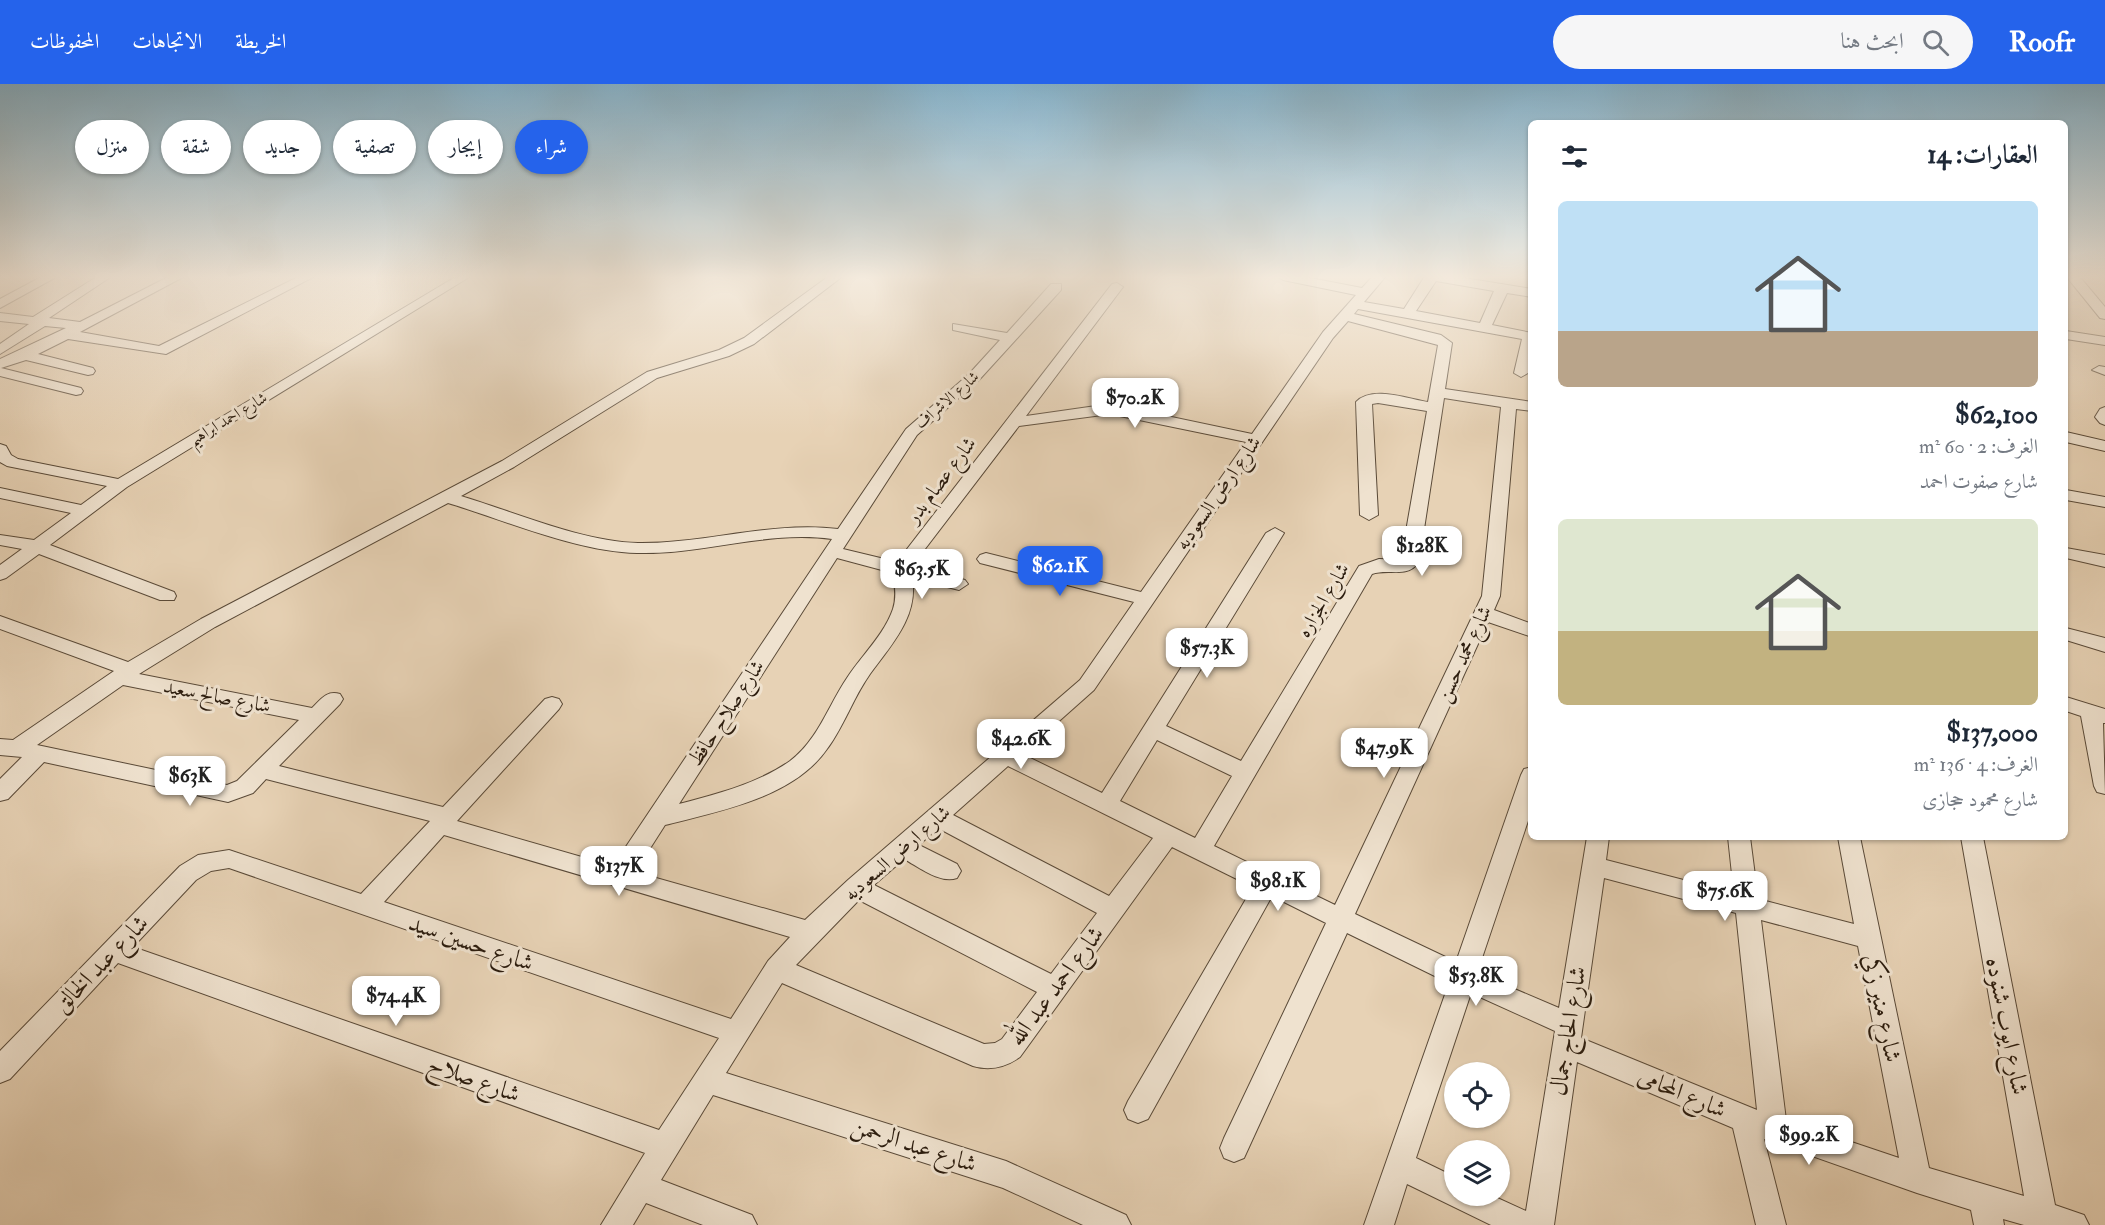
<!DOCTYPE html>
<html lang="ar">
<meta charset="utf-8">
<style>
:root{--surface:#fff;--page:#f6f6f7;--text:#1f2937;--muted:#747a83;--accent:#2563eb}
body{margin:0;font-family:"IM FELL Double Pica",Amiri,serif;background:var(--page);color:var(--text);direction:rtl;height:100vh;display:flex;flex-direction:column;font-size:22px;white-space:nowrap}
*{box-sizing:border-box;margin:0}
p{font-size:20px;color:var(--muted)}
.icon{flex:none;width:33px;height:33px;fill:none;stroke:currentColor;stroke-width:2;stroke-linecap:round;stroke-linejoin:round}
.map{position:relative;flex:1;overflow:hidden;direction:ltr}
.side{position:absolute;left:1528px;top:36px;width:540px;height:720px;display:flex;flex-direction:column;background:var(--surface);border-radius:9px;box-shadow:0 2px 4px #0004;direction:rtl}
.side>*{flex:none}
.hud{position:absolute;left:18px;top:36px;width:570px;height:54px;direction:rtl;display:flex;gap:12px}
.fabs{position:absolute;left:1444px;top:978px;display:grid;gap:12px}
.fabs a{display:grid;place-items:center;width:66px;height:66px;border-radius:50%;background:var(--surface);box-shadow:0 2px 4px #0004;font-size:30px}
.price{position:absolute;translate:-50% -51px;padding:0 14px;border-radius:12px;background:#fff;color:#222;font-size:20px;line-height:39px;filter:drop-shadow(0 2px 3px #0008)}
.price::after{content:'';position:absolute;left:50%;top:36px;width:18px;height:14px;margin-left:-9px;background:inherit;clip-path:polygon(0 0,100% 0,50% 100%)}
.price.active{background:var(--accent);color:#fff}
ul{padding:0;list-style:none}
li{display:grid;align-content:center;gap:12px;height:318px;padding:0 30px}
li span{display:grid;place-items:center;height:186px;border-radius:9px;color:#555}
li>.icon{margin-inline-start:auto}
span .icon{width:108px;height:108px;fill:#fffc;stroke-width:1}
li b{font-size:26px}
h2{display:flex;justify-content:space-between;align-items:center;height:72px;padding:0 30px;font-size:26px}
.pill{padding:0 21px;border-radius:27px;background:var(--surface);box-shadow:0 2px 4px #0004;font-size:21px;line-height:54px}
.pill.active{background:var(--accent);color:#fff}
header{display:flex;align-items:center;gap:36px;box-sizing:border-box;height:84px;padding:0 30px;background:var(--accent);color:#fff}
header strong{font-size:28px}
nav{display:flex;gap:33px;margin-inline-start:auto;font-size:21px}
.search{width:420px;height:54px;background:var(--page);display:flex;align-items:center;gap:15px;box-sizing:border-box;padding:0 21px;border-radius:33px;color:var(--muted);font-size:22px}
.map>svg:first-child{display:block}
</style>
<header>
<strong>Roofr</strong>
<div class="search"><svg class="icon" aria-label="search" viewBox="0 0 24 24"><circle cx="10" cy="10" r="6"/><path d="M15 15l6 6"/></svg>ابحث هنا</div>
<nav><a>الخريطة</a><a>الاتجاهات</a><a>المحفوظات</a></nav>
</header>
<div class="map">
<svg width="2105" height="1141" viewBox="0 0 2105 1141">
<rect width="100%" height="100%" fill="#e7d2b5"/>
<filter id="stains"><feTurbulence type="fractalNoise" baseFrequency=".00333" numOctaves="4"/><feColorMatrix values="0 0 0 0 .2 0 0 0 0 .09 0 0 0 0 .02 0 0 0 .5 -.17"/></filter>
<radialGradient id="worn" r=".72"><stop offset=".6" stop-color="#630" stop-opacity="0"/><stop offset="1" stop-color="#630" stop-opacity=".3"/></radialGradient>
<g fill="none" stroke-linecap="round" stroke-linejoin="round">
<g stroke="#5a4a38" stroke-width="2">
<g id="minor">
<path d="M43,192H58L0,224V215Z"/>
<path d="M98,192H112L49,234L80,238L170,192H185L80,248L159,262L300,192H315L166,270L68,255L38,270L93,284L95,287L93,290L88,291L26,276L1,284L81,304L83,307L81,310L76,311L0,292V275L66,244L45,242L0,270V260L29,240L0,237V229L33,233Z"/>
<path d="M457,192H471L127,403L50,461L174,508L176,512L174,516H160L39,470L6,494L0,496V481L22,465L0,461V451L34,456L71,429L0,414V404L81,421L107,402L7,382L0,378V360L6,362L11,371L18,375L118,395Z"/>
<path d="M829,192H843L754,260L729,272L657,294L514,383L461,412C514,428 583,458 638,459C705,460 770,437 838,445L906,345L969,290L1000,256L953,246V240L1007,249L1051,200H1061V206L979,296L917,351L843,465L897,478L1112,200L1117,199L1123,203L1026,332L1110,320L1252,350L1323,248L1356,211L1283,196L1277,192H1300L1362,204L1373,192H1386L1364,218L1404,225L1425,192H1452L1532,205V213L1507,209L1492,241L1532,249L1528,289L1521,293L1514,289L1522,255L1358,225L1354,230L1441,251L1452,259L1445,305L1532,318V327L1516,325L1500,512L1494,526L1532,540V553L1488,538L1355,830L1456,878L1521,691L1524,685L1532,683V725L1477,889L1559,924L1587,753H1609L1606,776L1734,809L1728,753H1750L1758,815L1854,840L1838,753H1860L1929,1084L2024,1112L1961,753H1983L2055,1121L2084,1131L2089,1141H2024L2003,1135L2004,1141H1974L1971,1126L1917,1109L1764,1055L1786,1141H1756L1733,1044L1577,978L1554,1141H1491L1407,1100L1394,1141H1364L1449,899L1347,849L1244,1074L1234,1078L1224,1074L1220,1064L1224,1054L1326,839L1272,812L1148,1035L1138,1039L1128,1035L1124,1026L1128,1017L1253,803L1172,763L1020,973C1006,983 990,987 973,982L782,899L726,989L1006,1077L1126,1131L1131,1141H1083L1003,1104L713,1011L661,1096L752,1131L757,1141H703L646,1119L633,1141H601L645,1069L118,879L10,995L0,999V967L180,782L198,771L229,766L361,810L430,737L266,695L253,709L228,718L44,678L8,715L0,717V695L22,673L0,671V655L13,656L114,587L0,545V532L128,578L201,535L502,377L647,288L719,266L744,254ZM1436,197L1494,207L1480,239L1416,227ZM1348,237L1438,261L1428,318C1408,315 1372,301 1356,318L1360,431L1369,436L1378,431L1372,320L1378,319L1427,327L1401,476L1379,475L1359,482L1241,677L1166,642L1284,449L1275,444L1266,449L1102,709L1022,670L1094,606L1333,254ZM1444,314L1501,323L1482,512L1335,821L1214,762L1372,490C1389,484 1407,495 1419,478ZM1110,330L1246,358L1141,508L986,469L980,471L977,475L980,479L1134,518L1080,596L848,796L805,836L635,788L665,741C719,727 793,714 827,665C844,642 853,614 870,590C891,561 919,532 912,494L959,506L968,500L965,496L912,482L1019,342ZM448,419C504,436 578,468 637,469C703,471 766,446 832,455L613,782L457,737L559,625L562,620L559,615L552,613L545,615L443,723L279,682L340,620L343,615L340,610C327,606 321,615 312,624L139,590L215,543ZM837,474L893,489C895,500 897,513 893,525C884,551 862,571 847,594C828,622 818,656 790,677C757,700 717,710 679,720ZM123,601L299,636L237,697L227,701L37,661ZM1157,656L1232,692L1195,754L1120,717ZM1008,682L1153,754L1109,812L953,731ZM938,744L1097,829L1051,890L874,801L904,775C919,783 940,800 957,794L961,787L957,780L919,761ZM444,751L790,853L768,877L731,935L384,818ZM229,784L719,954L659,1046L133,863L196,796L211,787ZM1604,794L1736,829L1757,1026L1581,954ZM859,816L1037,908L1002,955L995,959L984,960L796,881ZM1761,836L1858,862L1899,1074L1786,1036ZM1471,909L1555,947L1526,1127L1493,1112H1455V1093L1416,1074Z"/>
<path d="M2066,192H2079L2105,223V235L2100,234Z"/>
<path d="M2066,247L2105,253V261L2066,255Z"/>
<path d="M2099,282L2105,283V291L2092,286Z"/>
<path d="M2105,323V341L2100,339L2095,333L2100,325Z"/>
<path d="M2066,348L2105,357V367L2066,358Z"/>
<path d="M2066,406L2105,413V423L2066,416Z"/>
<path d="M2066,464L2105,471V483L2066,474Z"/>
<path d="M2066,544L2105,554V568L2066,556Z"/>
<path d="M2066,613L2105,625V639H2103L2105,710L2097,708L2094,702L2081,632L2066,627Z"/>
</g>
</g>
<use href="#minor" fill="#efe2cf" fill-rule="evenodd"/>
</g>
<linearGradient id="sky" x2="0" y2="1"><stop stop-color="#87b6d0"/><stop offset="0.55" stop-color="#f4ebde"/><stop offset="1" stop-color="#f4ebde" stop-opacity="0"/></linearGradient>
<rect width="2105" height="351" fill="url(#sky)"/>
<g text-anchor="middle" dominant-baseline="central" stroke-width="6" stroke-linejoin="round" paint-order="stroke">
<g font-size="16" fill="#2b1c0e" stroke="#efe2cf">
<text transform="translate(947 316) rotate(-41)">شارع الاشراف</text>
<text transform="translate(228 335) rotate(-31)">شارع احمد ابراهيم</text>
</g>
<g font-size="20" fill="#2b1c0e" stroke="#efe2cf">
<text transform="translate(941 396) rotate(-53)">شارع عصام بدر</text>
<text transform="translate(1218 409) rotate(-55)">شارع ارض السعوديه</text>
<text transform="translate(1323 516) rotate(-59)">شارع الجزاره</text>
<text transform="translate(1464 570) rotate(-65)">شارع محمد حسن</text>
<text transform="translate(217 612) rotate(11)">شارع صالح سعيد</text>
<text transform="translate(726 629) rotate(-57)">شارع صلاح حافظ</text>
<text transform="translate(897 769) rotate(-41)">شارع ارض السعوديه</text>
</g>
<g font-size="24" fill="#2b1c0e" stroke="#efe2cf">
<text transform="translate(471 859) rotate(19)">شارع حسين سيد</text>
<text transform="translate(101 880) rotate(-46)">شارع عبد الخالق</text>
<text transform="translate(1056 902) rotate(-53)">شارع احمد عبد الله</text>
<text transform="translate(1882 924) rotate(78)">شارع منير زكي</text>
<text transform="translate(2007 942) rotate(79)">شارع ايوب شنوده</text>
<text transform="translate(1568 947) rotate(-81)">شارع الحاج جمال</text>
<text transform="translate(474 995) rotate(20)">شارع صلاح</text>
<text transform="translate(1682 1009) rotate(23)">شارع المحامى</text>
<text transform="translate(914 1061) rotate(18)">شارع عبد الرحمن</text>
</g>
</g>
<rect width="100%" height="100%" filter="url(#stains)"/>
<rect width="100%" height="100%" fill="url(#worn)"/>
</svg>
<div class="fabs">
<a><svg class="icon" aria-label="locate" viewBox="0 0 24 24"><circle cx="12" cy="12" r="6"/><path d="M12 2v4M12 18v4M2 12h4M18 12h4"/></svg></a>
<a><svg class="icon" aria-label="layers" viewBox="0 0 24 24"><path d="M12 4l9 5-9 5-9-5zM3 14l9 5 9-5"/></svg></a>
</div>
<b class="price" style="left:1135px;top:345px">$70.2K</b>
<b class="price" style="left:1422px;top:493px">$128K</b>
<b class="price active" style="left:1060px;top:513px">$62.1K</b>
<b class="price" style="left:922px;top:516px">$63.5K</b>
<b class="price" style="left:1207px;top:595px">$57.3K</b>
<b class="price" style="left:1021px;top:686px">$42.6K</b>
<b class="price" style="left:1384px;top:695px">$47.9K</b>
<b class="price" style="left:190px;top:723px">$63K</b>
<b class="price" style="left:619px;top:813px">$137K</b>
<b class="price" style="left:1278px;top:828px">$98.1K</b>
<b class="price" style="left:1725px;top:838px">$75.6K</b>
<b class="price" style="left:1476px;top:923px">$53.8K</b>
<b class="price" style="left:396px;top:943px">$74.4K</b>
<b class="price" style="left:1809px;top:1082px">$99.2K</b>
<div class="hud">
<a class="pill active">شراء</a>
<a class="pill">إيجار</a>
<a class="pill">تصفية</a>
<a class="pill">جديد</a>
<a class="pill">شقة</a>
<a class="pill">منزل</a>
</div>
<section class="side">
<h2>العقارات: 14<svg class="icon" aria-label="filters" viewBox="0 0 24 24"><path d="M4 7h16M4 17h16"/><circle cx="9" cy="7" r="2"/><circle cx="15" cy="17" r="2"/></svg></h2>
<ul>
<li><span style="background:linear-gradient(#bfe0f5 70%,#b9a48a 0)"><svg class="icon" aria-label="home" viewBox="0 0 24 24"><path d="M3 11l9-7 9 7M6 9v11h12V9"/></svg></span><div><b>$62,100</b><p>الغرف: 2 · 60 m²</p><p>شارع صفوت احمد</p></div></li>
<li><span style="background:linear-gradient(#dfe7d0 60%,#c2b280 0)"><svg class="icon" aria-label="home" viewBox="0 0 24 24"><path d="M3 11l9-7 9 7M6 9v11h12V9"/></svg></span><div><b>$137,000</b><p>الغرف: 4 · 136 m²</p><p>شارع محمود حجازى</p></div></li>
</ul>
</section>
</div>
